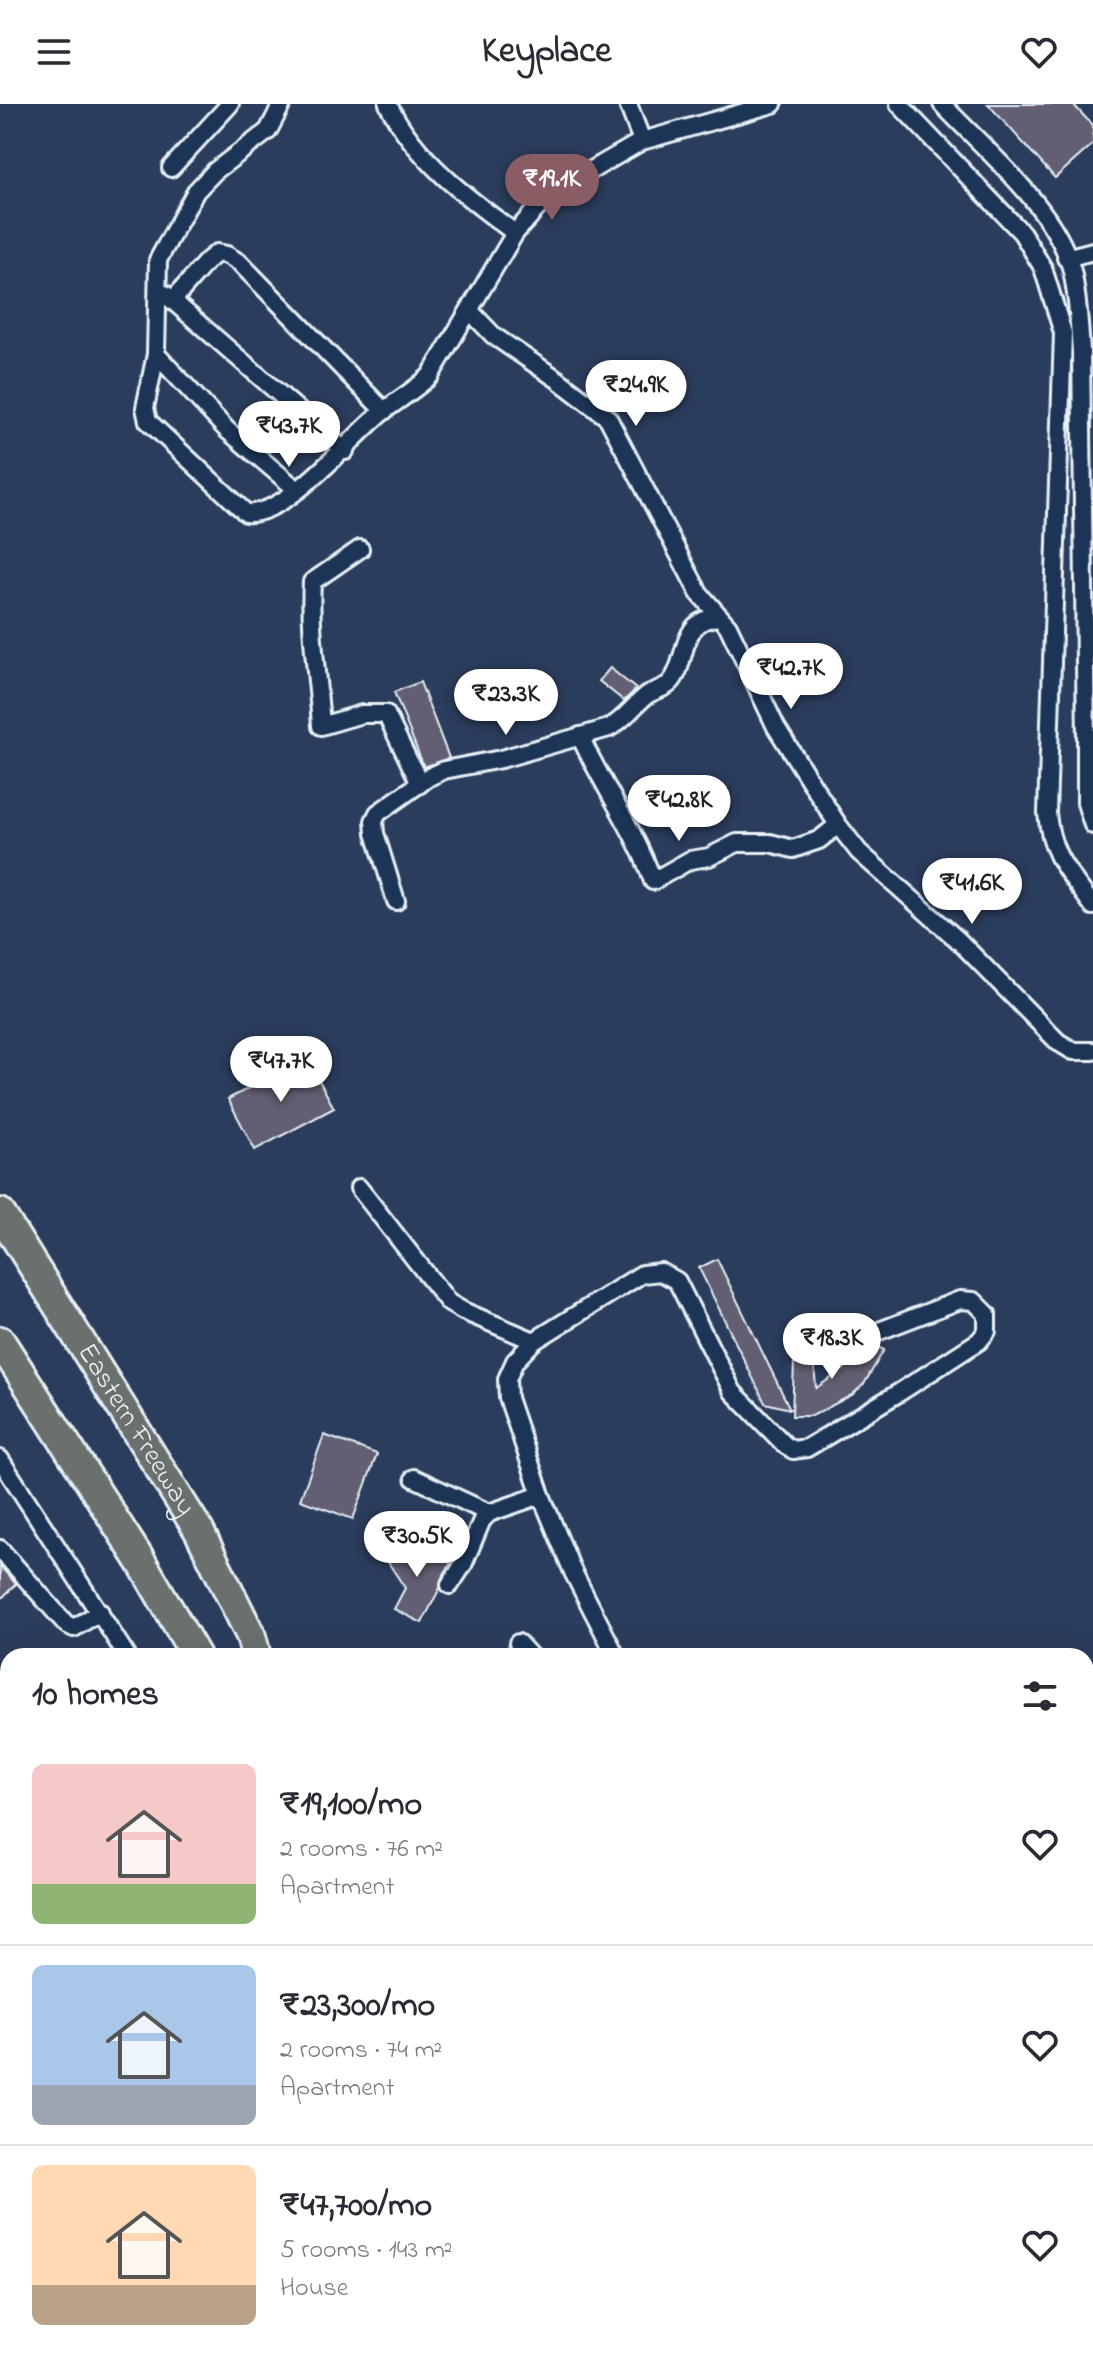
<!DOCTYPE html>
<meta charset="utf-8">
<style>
:root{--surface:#fff;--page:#f7f7f7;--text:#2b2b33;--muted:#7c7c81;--line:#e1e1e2;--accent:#8a5d65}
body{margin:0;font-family:"Indie Flower",sans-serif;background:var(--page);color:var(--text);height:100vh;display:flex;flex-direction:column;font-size:30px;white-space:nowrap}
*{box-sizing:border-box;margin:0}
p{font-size:26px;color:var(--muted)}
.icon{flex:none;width:44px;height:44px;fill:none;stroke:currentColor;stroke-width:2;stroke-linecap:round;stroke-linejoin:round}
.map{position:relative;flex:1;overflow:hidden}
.sheet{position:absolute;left:0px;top:1544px;width:1094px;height:714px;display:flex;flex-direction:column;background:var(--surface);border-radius:24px 24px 0 0;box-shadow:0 8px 32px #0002}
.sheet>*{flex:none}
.price{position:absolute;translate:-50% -68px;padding:0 18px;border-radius:28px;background:#fff;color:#222;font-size:26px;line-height:52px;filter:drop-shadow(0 2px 4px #0008)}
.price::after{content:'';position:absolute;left:50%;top:48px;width:24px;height:18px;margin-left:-12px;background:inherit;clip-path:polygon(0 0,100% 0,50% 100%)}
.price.on{background:var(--accent);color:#fff}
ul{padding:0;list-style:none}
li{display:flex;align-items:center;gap:24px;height:200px;padding:0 32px}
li+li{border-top:2px solid var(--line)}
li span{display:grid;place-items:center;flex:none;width:224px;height:160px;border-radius:12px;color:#555}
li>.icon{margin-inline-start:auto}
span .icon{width:96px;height:96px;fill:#fffc;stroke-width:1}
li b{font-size:34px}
h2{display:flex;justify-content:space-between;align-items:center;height:96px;padding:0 32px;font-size:34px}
header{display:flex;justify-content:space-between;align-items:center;height:104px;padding:0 32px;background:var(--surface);font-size:36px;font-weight:700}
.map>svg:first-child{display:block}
</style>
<header><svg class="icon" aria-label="menu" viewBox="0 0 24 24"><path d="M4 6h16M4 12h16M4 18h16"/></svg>Keyplace<svg class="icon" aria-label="heart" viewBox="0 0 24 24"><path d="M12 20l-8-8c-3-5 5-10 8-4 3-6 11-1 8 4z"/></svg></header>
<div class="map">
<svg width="1093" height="2257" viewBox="0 0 1093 2257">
<rect width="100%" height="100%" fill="#2b3d5c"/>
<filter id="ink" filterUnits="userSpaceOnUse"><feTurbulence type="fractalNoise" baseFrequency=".0125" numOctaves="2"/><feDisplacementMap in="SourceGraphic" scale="16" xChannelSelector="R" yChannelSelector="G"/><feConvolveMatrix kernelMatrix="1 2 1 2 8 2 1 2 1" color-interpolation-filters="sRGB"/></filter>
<g filter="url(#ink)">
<g fill="#635f72" stroke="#e8f1f8" stroke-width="2">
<path d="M988,0H1073L1093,22V40L1055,74Z"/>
<path d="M610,564L636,585L624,597L599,577Z"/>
<path d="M420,578L449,654L424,663L394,588Z"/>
<path d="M307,954L334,1004L255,1046L228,995Z"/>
<path d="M717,1155L790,1305L765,1299L699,1164Z"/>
<path d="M856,1232L884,1246L864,1280L852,1291L812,1312H792L794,1258L801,1253L809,1254L814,1259L816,1284L844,1265L852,1255Z"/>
<path d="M324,1331L377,1350L353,1415L300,1396Z"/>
<path d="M408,1438L451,1459L441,1475L440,1484L422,1519L394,1505L405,1484L384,1452Z"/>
<path d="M0,1462L16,1480L0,1496Z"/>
</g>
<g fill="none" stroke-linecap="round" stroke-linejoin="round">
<g stroke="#e8f1f8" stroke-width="22">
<g id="street">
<path d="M282,0L268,27L215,67L196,87L158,156L156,250L145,304L148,317L246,409C287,413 353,331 385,306C401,294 416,285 430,272L515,129L550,90L642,37L773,0"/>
<path d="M388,0C415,55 467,94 515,129"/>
<path d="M628,0L642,37"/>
<path d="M899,0L1022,129L1043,164L1063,229L1047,709C1051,752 1068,767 1093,802"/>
<path d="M942,0C985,46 1057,105 1072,167C1078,193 1079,220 1081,247L1086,638"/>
<path d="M171,64L230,0"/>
<path d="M1066,154L1093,147"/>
<path d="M165,190L345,347"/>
<path d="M173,196L207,157L217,149L227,151L240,159L384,307"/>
<path d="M470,207L494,232L557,275L608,314L699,489L728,522L776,623L838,721L859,748L959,837L1058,938L1073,947H1093"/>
<path d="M156,250L227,326L296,385"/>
<path d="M360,445L312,478C309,526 318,574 321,622L362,610H386L420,680"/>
<path d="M580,632C602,681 635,726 653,777L690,756L709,753L737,739H770L793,745L819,736L838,721"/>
<path d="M1093,635L1086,638V699L1093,721"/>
<path d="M396,797L375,729L374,717L378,709L429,673L444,666L501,655L609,624C624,616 633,602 647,591C654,586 664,585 670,579C689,560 677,514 720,513"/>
<path d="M359,1084L449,1199L463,1207L534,1237"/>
<path d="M0,1355L127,1552"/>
<path d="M414,1374L489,1409"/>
<path d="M0,1445L66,1520L74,1524L100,1508"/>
<path d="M450,1481L463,1461L482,1416L489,1409L541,1391"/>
<path d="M518,1539L530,1552"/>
<path d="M616,1552L573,1468L541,1391L508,1294L507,1275L515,1257L534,1237L642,1170L661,1168L677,1177L733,1288L785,1341L793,1346L807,1344L900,1288L979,1237L987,1227V1210L974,1197L960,1196L874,1229"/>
<path d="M1086,1924L1093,1920"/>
<path d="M1086,2047L1093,2039"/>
<path d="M1086,2057L1093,2064"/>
<path d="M0,2199L8,2196"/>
<path d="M1086,2230L1093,2237"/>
<path d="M199,2250L204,2257"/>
<path d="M813,2250L821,2257"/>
<path d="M1018,2257L1024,2250"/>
</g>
</g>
<g stroke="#e8f1f8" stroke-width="34">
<g id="highway">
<path id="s1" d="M0,1109L199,1427L251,1532L256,1552"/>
<path d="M0,1237L142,1459L196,1552"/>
<path d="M439,2250L440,2257"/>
<path d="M476,2250L478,2257"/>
<path d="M525,2250L528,2257"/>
</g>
</g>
<use href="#street" stroke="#1d3557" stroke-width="16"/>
<use href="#highway" stroke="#6b706d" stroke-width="28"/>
</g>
</g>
<g text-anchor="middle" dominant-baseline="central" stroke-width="6" stroke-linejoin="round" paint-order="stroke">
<g font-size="28" fill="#e8f1f8" stroke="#1d3557">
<text stroke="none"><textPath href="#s1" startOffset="256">Eastern Freeway</textPath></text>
</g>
</g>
</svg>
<b class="price on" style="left:552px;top:118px">₹19.1K</b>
<b class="price" style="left:636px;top:324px">₹24.9K</b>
<b class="price" style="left:289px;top:365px">₹43.7K</b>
<b class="price" style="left:791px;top:607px">₹42.7K</b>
<b class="price" style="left:506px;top:633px">₹23.3K</b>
<b class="price" style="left:679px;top:739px">₹42.8K</b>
<b class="price" style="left:972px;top:822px">₹41.6K</b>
<b class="price" style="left:281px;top:1000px">₹47.7K</b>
<b class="price" style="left:832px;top:1277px">₹18.3K</b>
<b class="price" style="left:417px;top:1475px">₹30.5K</b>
<section class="sheet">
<h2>10 homes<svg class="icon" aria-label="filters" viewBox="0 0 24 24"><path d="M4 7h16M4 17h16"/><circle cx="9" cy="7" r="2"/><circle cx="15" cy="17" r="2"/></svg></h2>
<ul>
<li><span style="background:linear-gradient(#f6c9c9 75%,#8fb573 0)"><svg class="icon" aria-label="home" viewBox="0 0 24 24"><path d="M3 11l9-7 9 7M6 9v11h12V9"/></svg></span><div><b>₹19,100/mo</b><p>2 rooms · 76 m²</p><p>Apartment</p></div><svg class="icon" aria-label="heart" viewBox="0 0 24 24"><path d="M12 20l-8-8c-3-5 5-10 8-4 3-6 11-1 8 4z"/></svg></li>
<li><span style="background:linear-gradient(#a9c7e8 75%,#9aa5b1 0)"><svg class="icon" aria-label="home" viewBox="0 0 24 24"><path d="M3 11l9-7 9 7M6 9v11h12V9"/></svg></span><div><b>₹23,300/mo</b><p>2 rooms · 74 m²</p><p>Apartment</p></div><svg class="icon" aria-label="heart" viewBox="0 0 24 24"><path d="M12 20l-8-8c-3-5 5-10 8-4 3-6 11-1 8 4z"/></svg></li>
<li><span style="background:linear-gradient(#ffd9b3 75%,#b9a48a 0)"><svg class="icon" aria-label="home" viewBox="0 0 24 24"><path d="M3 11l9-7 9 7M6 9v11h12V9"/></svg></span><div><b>₹47,700/mo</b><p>5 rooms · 143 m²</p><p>House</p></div><svg class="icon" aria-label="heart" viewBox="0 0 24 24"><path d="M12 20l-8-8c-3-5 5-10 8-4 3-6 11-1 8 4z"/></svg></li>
</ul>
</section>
</div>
